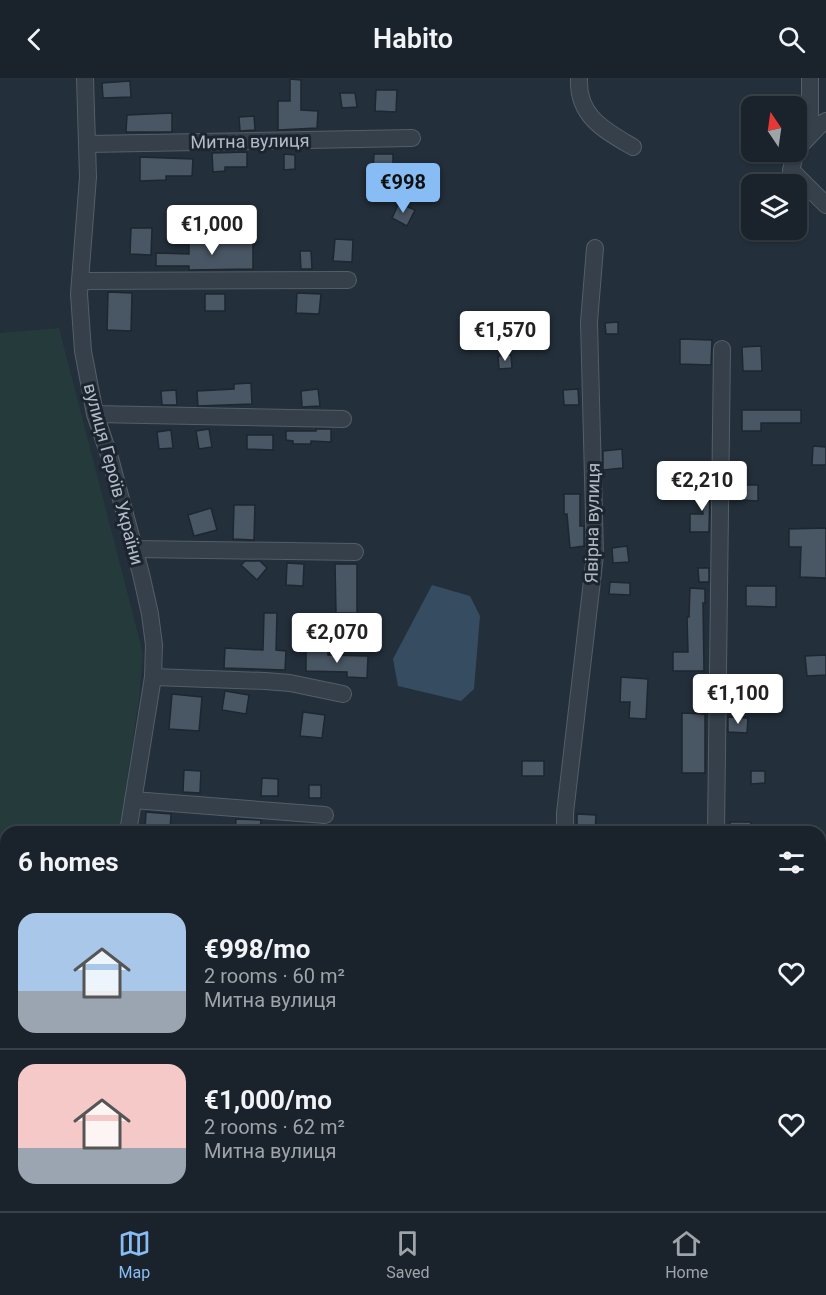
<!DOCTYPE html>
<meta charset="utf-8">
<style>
:root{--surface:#1a232c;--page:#232b34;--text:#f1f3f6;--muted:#9fa4a9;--line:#384048;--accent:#88bcf5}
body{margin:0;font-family:Roboto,sans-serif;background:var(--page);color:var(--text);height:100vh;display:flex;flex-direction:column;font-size:22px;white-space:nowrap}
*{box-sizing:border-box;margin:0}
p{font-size:20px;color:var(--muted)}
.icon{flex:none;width:33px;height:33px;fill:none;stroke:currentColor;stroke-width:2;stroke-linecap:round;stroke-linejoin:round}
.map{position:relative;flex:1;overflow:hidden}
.sheet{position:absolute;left:0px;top:748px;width:826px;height:386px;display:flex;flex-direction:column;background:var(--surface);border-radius:18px 18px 0 0;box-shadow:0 2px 4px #0004,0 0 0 2px var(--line)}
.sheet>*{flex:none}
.needle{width:39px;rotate:347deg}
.buttons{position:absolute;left:741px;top:18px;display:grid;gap:12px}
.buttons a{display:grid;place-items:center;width:66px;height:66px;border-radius:12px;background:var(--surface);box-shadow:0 2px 4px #0004,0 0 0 2px var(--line);font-size:30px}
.price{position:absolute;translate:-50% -51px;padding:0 14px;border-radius:6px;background:#fff;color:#222;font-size:20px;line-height:39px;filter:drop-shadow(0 2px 3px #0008)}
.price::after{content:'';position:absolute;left:50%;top:36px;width:18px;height:14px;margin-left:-9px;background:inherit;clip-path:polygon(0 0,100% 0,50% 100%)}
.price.on{background:var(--accent);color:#111}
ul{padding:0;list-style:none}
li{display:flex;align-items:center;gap:18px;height:150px;padding:0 18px}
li+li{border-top:2px solid var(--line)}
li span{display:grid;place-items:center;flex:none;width:168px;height:120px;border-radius:18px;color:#555}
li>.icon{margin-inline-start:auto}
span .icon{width:72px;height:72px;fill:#fffc;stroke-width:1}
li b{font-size:26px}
h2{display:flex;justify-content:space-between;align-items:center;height:72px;padding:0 18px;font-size:26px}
header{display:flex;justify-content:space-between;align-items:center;height:78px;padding:0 18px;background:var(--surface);font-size:27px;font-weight:600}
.tabs{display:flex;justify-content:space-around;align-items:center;height:84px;border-top:2px solid var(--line);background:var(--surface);font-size:16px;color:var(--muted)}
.tabs a{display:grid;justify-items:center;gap:3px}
.tabs .on{color:var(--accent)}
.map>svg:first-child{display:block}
</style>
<header><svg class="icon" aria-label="back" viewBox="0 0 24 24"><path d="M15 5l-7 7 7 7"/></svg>Habito<svg class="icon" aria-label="search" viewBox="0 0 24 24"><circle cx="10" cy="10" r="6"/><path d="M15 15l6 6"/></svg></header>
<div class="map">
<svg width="826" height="1133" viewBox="0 0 826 1133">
<rect width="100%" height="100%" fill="#232f3a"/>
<g fill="#253b3b">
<path d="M59,250L143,575L139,621L119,754H6V1128H142L143,1133H0V255Z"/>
<path d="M820,863H826V1133H159L158,1128H820Z"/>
</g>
<path fill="#364c61" d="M432,507L470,518L480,538L474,611L461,623L398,608L393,581Z"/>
<g fill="#495663" stroke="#1d2731" stroke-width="1.5">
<path d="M290,1L301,2V32L318,33L317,50L278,52V23H290Z"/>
<path d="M130,3L131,19L103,20L102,5Z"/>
<path d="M376,12H397L396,34L375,33Z"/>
<path d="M340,15H355L357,29L342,30Z"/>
<path d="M172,35V54H126L127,37Z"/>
<path d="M254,38L255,52L240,53L239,39Z"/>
<path d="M247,74V89H225V93L213,94L212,75Z"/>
<path d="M284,76L295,77V91L284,92Z"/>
<path d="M374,76H393V101H376V92H373Z"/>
<path d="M140,79L193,81L192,98H166V102L140,103Z"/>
<path d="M399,125L415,132L407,148L392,140Z"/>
<path d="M131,150H152L151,177L130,176Z"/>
<path d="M189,161L253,163V191L189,192V188H156V175L189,176Z"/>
<path d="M335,161L353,162L352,184L333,183Z"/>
<path d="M300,173H311L312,191H301Z"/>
<path d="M108,214L132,215L131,253L107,252Z"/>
<path d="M297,215L321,216L319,236L296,235Z"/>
<rect x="205" y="216" width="20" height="17"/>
<path d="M618,244V256H606L605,245Z"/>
<path d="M680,261L712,262L711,287L680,286Z"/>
<path d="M761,268L762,293H743L742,269Z"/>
<path d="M511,277L512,290L499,291L498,278Z"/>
<path d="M251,305L252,326L198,328L197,313L234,311V306Z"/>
<path d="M318,311L320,328L302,329L301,313Z"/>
<path d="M578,311L579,327H564L563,312Z"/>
<path d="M176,312L177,327H162L161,313Z"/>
<path d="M742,332H801V345H761V353H742Z"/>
<path d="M209,351L212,369L199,371L196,353Z"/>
<path d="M316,351H331V364L311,363V366H293V363L286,362V353H316Z"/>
<path d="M171,352L173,370L159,371L157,354Z"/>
<path d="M247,357H273V372L247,371Z"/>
<path d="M813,368L826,369V387H812Z"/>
<path d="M622,371L623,390L603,392V373Z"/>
<path d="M700,404H710L709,454H690V436H703Z"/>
<path d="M741,407H758V423L741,422Z"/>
<path d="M564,416H580V448H584V468L570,470L567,436H564Z"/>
<path d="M234,427H255L254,462L233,461Z"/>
<path d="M211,430L217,452L194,458L188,437Z"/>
<path d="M826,450V500L800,499L801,469H789V451Z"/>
<path d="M627,468L629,484L613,485L612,470Z"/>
<path d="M245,483H260L267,490L257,502L241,487Z"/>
<path d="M287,485L304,486L303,508L286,507Z"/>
<path d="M335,486H357V535H336Z"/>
<path d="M698,490H709V504H699Z"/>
<path d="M610,504L630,505V517L609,516Z"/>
<path d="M746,508H776V529L746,528Z"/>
<path d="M690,510L705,511V525H703L704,593H673V574H688L687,539H689Z"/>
<path d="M264,535H277L276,572L286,573L285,592L224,590L225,570L263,572Z"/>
<path d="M306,572H328V577L368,578L367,600L347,599V594L306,593Z"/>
<path d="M826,577V597L807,598L805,578Z"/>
<path d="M621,599L648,601L646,641L629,640L630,624H620Z"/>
<path d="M225,613L249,617L246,636L222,632Z"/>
<path d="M172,616L202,619L199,653L169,651Z"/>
<path d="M303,634L325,637L322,660L300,658Z"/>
<path d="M682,635L705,636V695H682Z"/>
<path d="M728,639L748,640L747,655L728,654Z"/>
<rect x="522" y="683" width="22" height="15"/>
<path d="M184,692L201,693L200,715L183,714Z"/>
<path d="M751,693H765V705L751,706Z"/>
<path d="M262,700L278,701V718H261Z"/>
<rect x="309" y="707" width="12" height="13"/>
<path d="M146,734L171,736L170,753L145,752Z"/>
<path d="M577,736L596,737L595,754H577Z"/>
<path d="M236,741L261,742L260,754H235Z"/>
<rect x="730" y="744" width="21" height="10"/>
</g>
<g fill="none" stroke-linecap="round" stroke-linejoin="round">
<g stroke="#545e68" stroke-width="18">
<g id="street">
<path d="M85,0L88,99L79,216L83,273L95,336L110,380L141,496L150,536L154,567L153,599L128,754"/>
<path d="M579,0C577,38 604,52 633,69"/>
<path d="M810,0V42L812,47L821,46L826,43"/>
<path d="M88,66L412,60"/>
<path d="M796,72L821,46"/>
<path d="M796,74L791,92L826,127"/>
<path d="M80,203L348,202"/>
<path d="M95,336L343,341"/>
<path d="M135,471L355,474"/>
<path d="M153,599L265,603L290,605L343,616"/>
<path d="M133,722L325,737"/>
<path d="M565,754V735L595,477L589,244L595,170"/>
<path d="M716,754L722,271"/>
<path d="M820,846H826"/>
<path d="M820,870L826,862"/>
<path d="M148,1128L149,1133"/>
<path d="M595,1133L604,1128"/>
</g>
</g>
<use href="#street" stroke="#36404a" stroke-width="16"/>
</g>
<g text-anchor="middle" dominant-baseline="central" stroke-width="6" stroke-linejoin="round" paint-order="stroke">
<g font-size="18" fill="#b1bbc6" stroke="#1c252f">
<text transform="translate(250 63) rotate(-1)">Митна вулиця</text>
<text transform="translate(114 396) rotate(75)">вулиця Героїв України</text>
<text transform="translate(592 445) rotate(-89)">Явірна вулиця</text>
</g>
</g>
</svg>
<div class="buttons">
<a><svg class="needle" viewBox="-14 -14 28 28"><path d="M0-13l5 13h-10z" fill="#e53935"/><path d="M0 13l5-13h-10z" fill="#9fa4a9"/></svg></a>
<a><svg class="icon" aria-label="layers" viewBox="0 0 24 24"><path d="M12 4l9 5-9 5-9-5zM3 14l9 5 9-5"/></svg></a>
</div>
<b class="price on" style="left:403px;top:136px">€998</b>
<b class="price" style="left:212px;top:178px">€1,000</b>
<b class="price" style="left:505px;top:284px">€1,570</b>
<b class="price" style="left:702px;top:434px">€2,210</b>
<b class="price" style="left:337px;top:586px">€2,070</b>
<b class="price" style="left:738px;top:647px">€1,100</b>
<section class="sheet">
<h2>6 homes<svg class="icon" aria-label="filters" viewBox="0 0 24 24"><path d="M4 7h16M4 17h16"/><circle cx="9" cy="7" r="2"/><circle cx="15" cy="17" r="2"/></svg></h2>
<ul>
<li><span style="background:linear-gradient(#a9c7e8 65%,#9aa5b1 0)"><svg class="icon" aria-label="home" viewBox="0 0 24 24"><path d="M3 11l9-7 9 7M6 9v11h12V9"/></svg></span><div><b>€998/mo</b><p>2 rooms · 60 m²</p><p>Митна вулиця</p></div><svg class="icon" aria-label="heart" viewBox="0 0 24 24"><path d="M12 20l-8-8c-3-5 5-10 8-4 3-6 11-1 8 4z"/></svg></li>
<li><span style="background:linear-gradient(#f6c9c9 70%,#9aa5b1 0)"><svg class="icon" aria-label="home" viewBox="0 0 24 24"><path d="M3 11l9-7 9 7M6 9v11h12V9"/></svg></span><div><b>€1,000/mo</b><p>2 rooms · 62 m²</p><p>Митна вулиця</p></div><svg class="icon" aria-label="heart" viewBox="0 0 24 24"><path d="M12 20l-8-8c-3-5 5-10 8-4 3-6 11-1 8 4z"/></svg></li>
</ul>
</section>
</div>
<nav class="tabs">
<a class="on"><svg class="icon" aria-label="map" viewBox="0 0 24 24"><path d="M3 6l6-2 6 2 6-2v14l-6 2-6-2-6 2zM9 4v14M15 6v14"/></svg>Map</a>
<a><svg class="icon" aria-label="saved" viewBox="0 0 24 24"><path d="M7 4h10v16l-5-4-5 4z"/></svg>Saved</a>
<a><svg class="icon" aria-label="home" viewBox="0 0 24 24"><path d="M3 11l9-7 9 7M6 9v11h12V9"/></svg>Home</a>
</nav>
